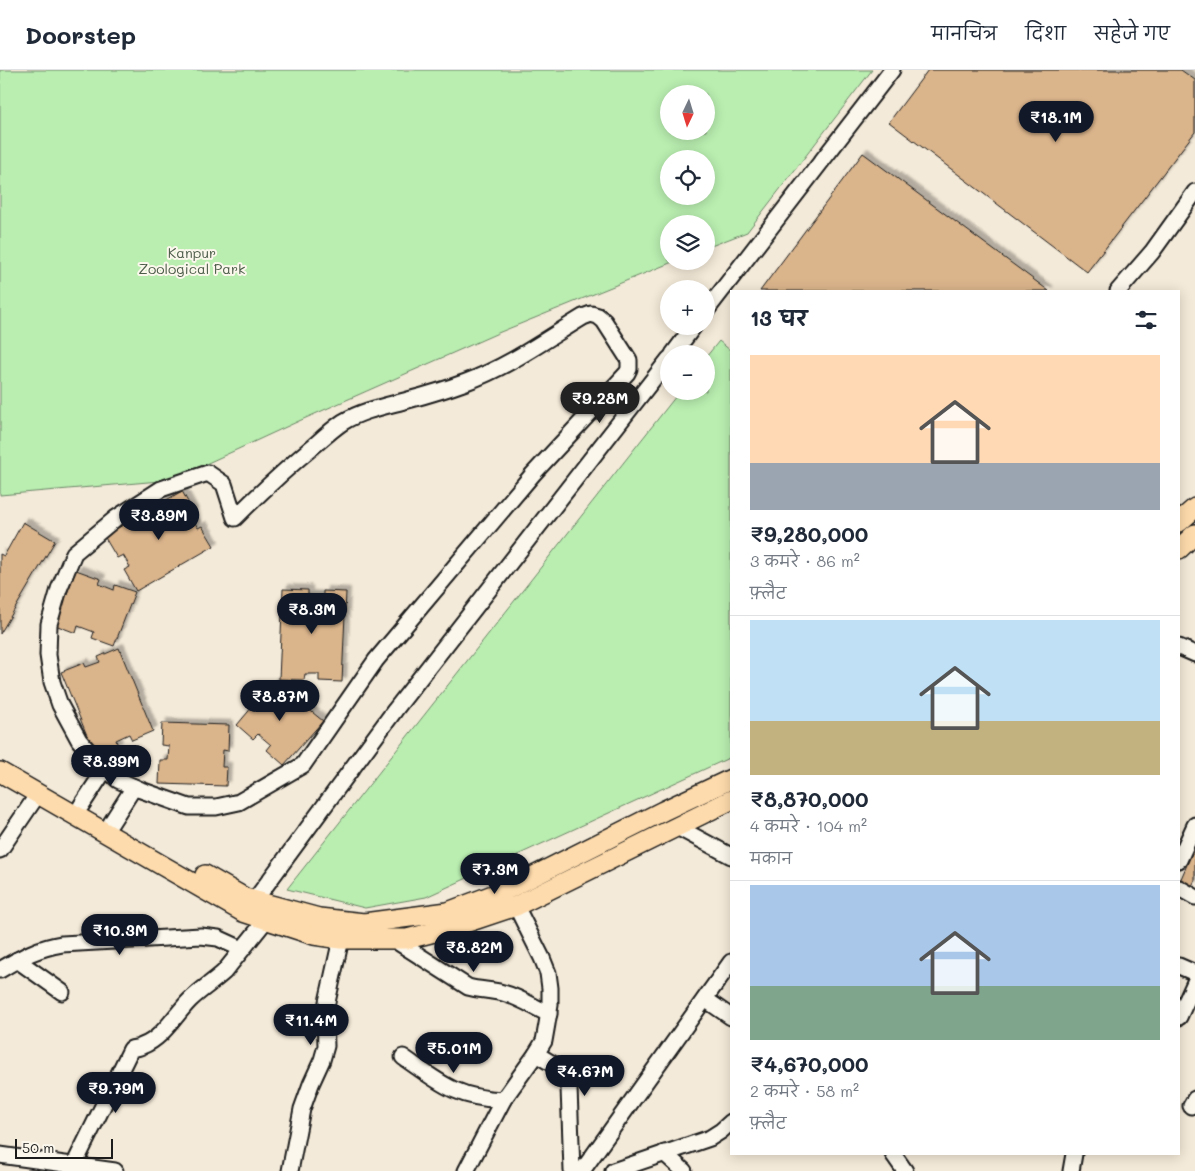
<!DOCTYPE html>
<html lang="hi">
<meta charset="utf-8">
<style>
:root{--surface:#fff;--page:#f2f2f3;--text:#1f2937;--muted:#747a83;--line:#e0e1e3;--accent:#111827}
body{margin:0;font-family:Mali,"Playpen Sans Deva",sans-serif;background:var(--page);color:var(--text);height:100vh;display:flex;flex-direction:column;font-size:19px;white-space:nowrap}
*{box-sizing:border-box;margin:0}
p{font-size:16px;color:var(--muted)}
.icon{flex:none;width:28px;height:28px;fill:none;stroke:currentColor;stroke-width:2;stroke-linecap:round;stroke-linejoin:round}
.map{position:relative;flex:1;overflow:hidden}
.panel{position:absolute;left:730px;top:220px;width:450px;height:865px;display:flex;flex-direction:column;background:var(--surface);border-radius:0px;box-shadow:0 2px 12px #0003}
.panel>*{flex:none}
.needle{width:32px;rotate:184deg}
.controls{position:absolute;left:660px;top:15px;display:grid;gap:10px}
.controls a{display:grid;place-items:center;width:55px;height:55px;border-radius:50%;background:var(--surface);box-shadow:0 2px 12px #0003;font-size:25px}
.scale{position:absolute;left:15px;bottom:12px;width:98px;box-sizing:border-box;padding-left:5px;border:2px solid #1c1c1c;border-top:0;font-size:14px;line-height:18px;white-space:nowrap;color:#1c1c1c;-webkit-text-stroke:4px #fbf7ec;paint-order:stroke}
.price{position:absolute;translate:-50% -42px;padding:0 11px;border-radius:18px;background:var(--accent);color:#fff;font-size:16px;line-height:32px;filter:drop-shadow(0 1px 2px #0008)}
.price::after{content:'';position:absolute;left:50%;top:30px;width:15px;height:11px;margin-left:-8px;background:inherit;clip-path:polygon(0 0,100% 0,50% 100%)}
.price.current{background:#222;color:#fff}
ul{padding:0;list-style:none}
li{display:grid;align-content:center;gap:10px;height:265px;padding:0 20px}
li+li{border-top:1px solid var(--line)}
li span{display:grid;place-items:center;height:155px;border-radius:0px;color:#555}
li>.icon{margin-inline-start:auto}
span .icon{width:90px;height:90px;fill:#fffc;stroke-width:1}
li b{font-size:21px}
h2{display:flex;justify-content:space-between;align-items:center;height:60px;padding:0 20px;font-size:21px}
header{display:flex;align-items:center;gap:30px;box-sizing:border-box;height:70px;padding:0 25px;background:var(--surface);border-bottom:1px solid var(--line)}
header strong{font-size:24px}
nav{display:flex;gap:28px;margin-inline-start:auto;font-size:18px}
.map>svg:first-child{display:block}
</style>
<header>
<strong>Doorstep</strong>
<nav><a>मानचित्र</a><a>दिशा</a><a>सहेजे गए</a></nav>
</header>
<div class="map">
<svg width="1195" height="1101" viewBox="0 0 1195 1101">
<defs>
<filter id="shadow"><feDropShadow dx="4.5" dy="-4.5" stdDeviation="1" flood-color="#0004"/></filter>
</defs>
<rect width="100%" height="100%" fill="#f4ead9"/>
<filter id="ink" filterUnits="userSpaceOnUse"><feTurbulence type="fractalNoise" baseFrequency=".02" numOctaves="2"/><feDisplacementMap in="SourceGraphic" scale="10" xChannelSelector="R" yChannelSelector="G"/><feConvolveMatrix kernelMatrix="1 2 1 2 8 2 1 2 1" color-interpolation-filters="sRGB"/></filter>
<g filter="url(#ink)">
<g fill="#b9eeb0" stroke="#6a8566" fill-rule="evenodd">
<path d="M0,0H872L747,162L706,178V154H669V191H675L498,263L299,351L171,410L0,425ZM669,24H706V61H669ZM669,89H706V126H669Z"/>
<path d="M719,271L731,281V687L426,827L365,838L287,819L680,321H706V287Z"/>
</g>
<g fill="#dab48b" stroke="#1c1c1c" filter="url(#shadow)">
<path d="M928,0H1181L1195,10V62L1087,202L889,52Z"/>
<path d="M863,83L1049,221H760Z"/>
<path d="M182,421L194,443L190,445L198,458L202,456L214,476L136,521L124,500L130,497L123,485L117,488L104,466Z"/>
<path d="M23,452L55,471L0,564V484L4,486Z"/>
<path d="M76,500L101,509L99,514L114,520L115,515L135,522L114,576L92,568L94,562L78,556L76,563L55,555Z"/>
<path d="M283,519L308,520V525L323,526V521L346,522L342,612L319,611V604H305L304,610L279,609Z"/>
<path d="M119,578L153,661L132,670L129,664L116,670L118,676L95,685L61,602L84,593L86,597L100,592L98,587Z"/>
<path d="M275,610L295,627L292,631L304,642L307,638L323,651L284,695L267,680L271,675L258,664L253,669L237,655Z"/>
<path d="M162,653L229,655L228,681L223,680L222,697H227L226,716L159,714L160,690H168L169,676L161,675Z"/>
<path d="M1195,776V810L1192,816L1180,811Z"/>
</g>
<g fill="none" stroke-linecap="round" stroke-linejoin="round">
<g stroke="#1c1c1c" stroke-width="19">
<g id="minor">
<path d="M1118,221L1152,182L1195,122"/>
<path d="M706,241L892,0"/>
<path d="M591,244L598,246L604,251L629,290V299L627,303L533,404L376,590L303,695L239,732L216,737H189L141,720L118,710L90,683L79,670L60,635L52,612L48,585L49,554L59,519L74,483L116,448L161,419L208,403L224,414L235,448C261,422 288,397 316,374C325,366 334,358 343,352C363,340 386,336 408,330C427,325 447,319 466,312C508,297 545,270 583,247Z"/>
<path d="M673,284L694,256"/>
<path d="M1179,577L1195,584"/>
<path d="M81,736L106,698"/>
<path d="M111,753L134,717"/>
<path d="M677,757L731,786"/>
<path d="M0,780L38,724"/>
<path d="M1179,790L1195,755"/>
<path d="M1179,818L1195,827"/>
<path d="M255,830L395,640L669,289"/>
<path d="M393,869L468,917C479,920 491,920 503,923C519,927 534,937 549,944"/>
<path d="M17,890L62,922"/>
<path d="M1179,896L1195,903"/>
<path d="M0,900C22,887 37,878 62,874L201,866L218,868L242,879"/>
<path d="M705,929L731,947"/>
<path d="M1179,947L1195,912"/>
<path d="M536,984L556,996L563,1004L569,1018L572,1101"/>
<path d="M403,987C440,1013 456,1028 503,1030"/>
<path d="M1191,1036L1195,1029"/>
<path d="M664,1083L684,1101"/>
<path d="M893,1084L905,1101"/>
<path d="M0,1085L115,1101"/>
<path d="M74,1095L131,979C134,978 139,978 142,976C163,968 175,945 190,930C200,920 213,912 224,902L266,850"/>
<path d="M290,1101L302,1039L311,1014L322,990L326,976L325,946L327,932L341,869L342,860"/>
<path d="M466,1101L503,1030L536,984L544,971L547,954L550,935V918L548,903L542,888L516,836"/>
<path d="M582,1101L731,892"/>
<path d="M613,1101L710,1068L721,1061L731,1052"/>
<path d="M1071,1101L1074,1084"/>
</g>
</g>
<g stroke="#1c1c1c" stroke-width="22">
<g id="major">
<path d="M1179,452L1195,438"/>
<path d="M1179,479L1195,464"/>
<path d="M0,702L243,842L314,865L341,869H407L450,858L516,836L731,730"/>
<path d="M205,805L245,828L319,848L364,853L448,842L506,820L663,741L731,709"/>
</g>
</g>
<use href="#minor" stroke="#fbf7ec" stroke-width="15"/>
<use href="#major" stroke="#fedbac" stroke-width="19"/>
</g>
</g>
<g text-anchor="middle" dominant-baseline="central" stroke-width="4" stroke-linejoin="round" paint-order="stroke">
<g font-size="14" fill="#4b5b48" stroke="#fbf7ec">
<text x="192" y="182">Kanpur<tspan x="192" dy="16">Zoological Park</tspan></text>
</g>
</g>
</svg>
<div class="controls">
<a><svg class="needle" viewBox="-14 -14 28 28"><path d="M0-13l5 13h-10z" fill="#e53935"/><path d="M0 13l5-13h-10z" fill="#747a83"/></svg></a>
<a><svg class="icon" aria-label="locate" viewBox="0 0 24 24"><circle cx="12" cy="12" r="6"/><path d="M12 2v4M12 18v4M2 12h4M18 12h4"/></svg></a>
<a><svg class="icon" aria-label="layers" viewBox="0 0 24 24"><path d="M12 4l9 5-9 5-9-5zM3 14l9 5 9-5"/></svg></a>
<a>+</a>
<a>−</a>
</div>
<div class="scale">50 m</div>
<b class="price" style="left:1056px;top:73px">₹18.1M</b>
<b class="price current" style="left:600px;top:354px">₹9.28M</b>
<b class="price" style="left:159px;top:471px">₹3.89M</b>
<b class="price" style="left:312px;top:565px">₹8.3M</b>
<b class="price" style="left:280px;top:652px">₹8.87M</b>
<b class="price" style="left:111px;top:717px">₹8.39M</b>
<b class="price" style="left:495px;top:825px">₹7.3M</b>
<b class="price" style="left:120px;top:886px">₹10.3M</b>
<b class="price" style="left:474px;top:903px">₹8.82M</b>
<b class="price" style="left:311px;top:976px">₹11.4M</b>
<b class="price" style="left:454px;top:1004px">₹5.01M</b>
<b class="price" style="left:585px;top:1027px">₹4.67M</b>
<b class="price" style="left:116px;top:1044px">₹9.79M</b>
<section class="panel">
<h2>13 घर<svg class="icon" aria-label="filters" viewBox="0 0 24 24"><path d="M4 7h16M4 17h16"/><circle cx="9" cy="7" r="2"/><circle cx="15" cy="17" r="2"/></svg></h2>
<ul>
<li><span style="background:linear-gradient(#ffd9b3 70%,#9aa5b1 0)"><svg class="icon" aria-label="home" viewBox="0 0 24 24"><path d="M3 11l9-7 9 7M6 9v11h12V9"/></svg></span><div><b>₹9,280,000</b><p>3 कमरे · 86 m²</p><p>फ़्लैट</p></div></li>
<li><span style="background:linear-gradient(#bfe0f5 65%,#c2b280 0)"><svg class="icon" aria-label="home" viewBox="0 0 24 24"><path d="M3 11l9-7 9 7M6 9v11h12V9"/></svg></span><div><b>₹8,870,000</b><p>4 कमरे · 104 m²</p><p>मकान</p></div></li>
<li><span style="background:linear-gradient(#a9c7e8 65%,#7fa58c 0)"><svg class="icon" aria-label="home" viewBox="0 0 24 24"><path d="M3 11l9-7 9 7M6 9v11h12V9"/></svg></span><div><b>₹4,670,000</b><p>2 कमरे · 58 m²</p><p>फ़्लैट</p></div></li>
</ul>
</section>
</div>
